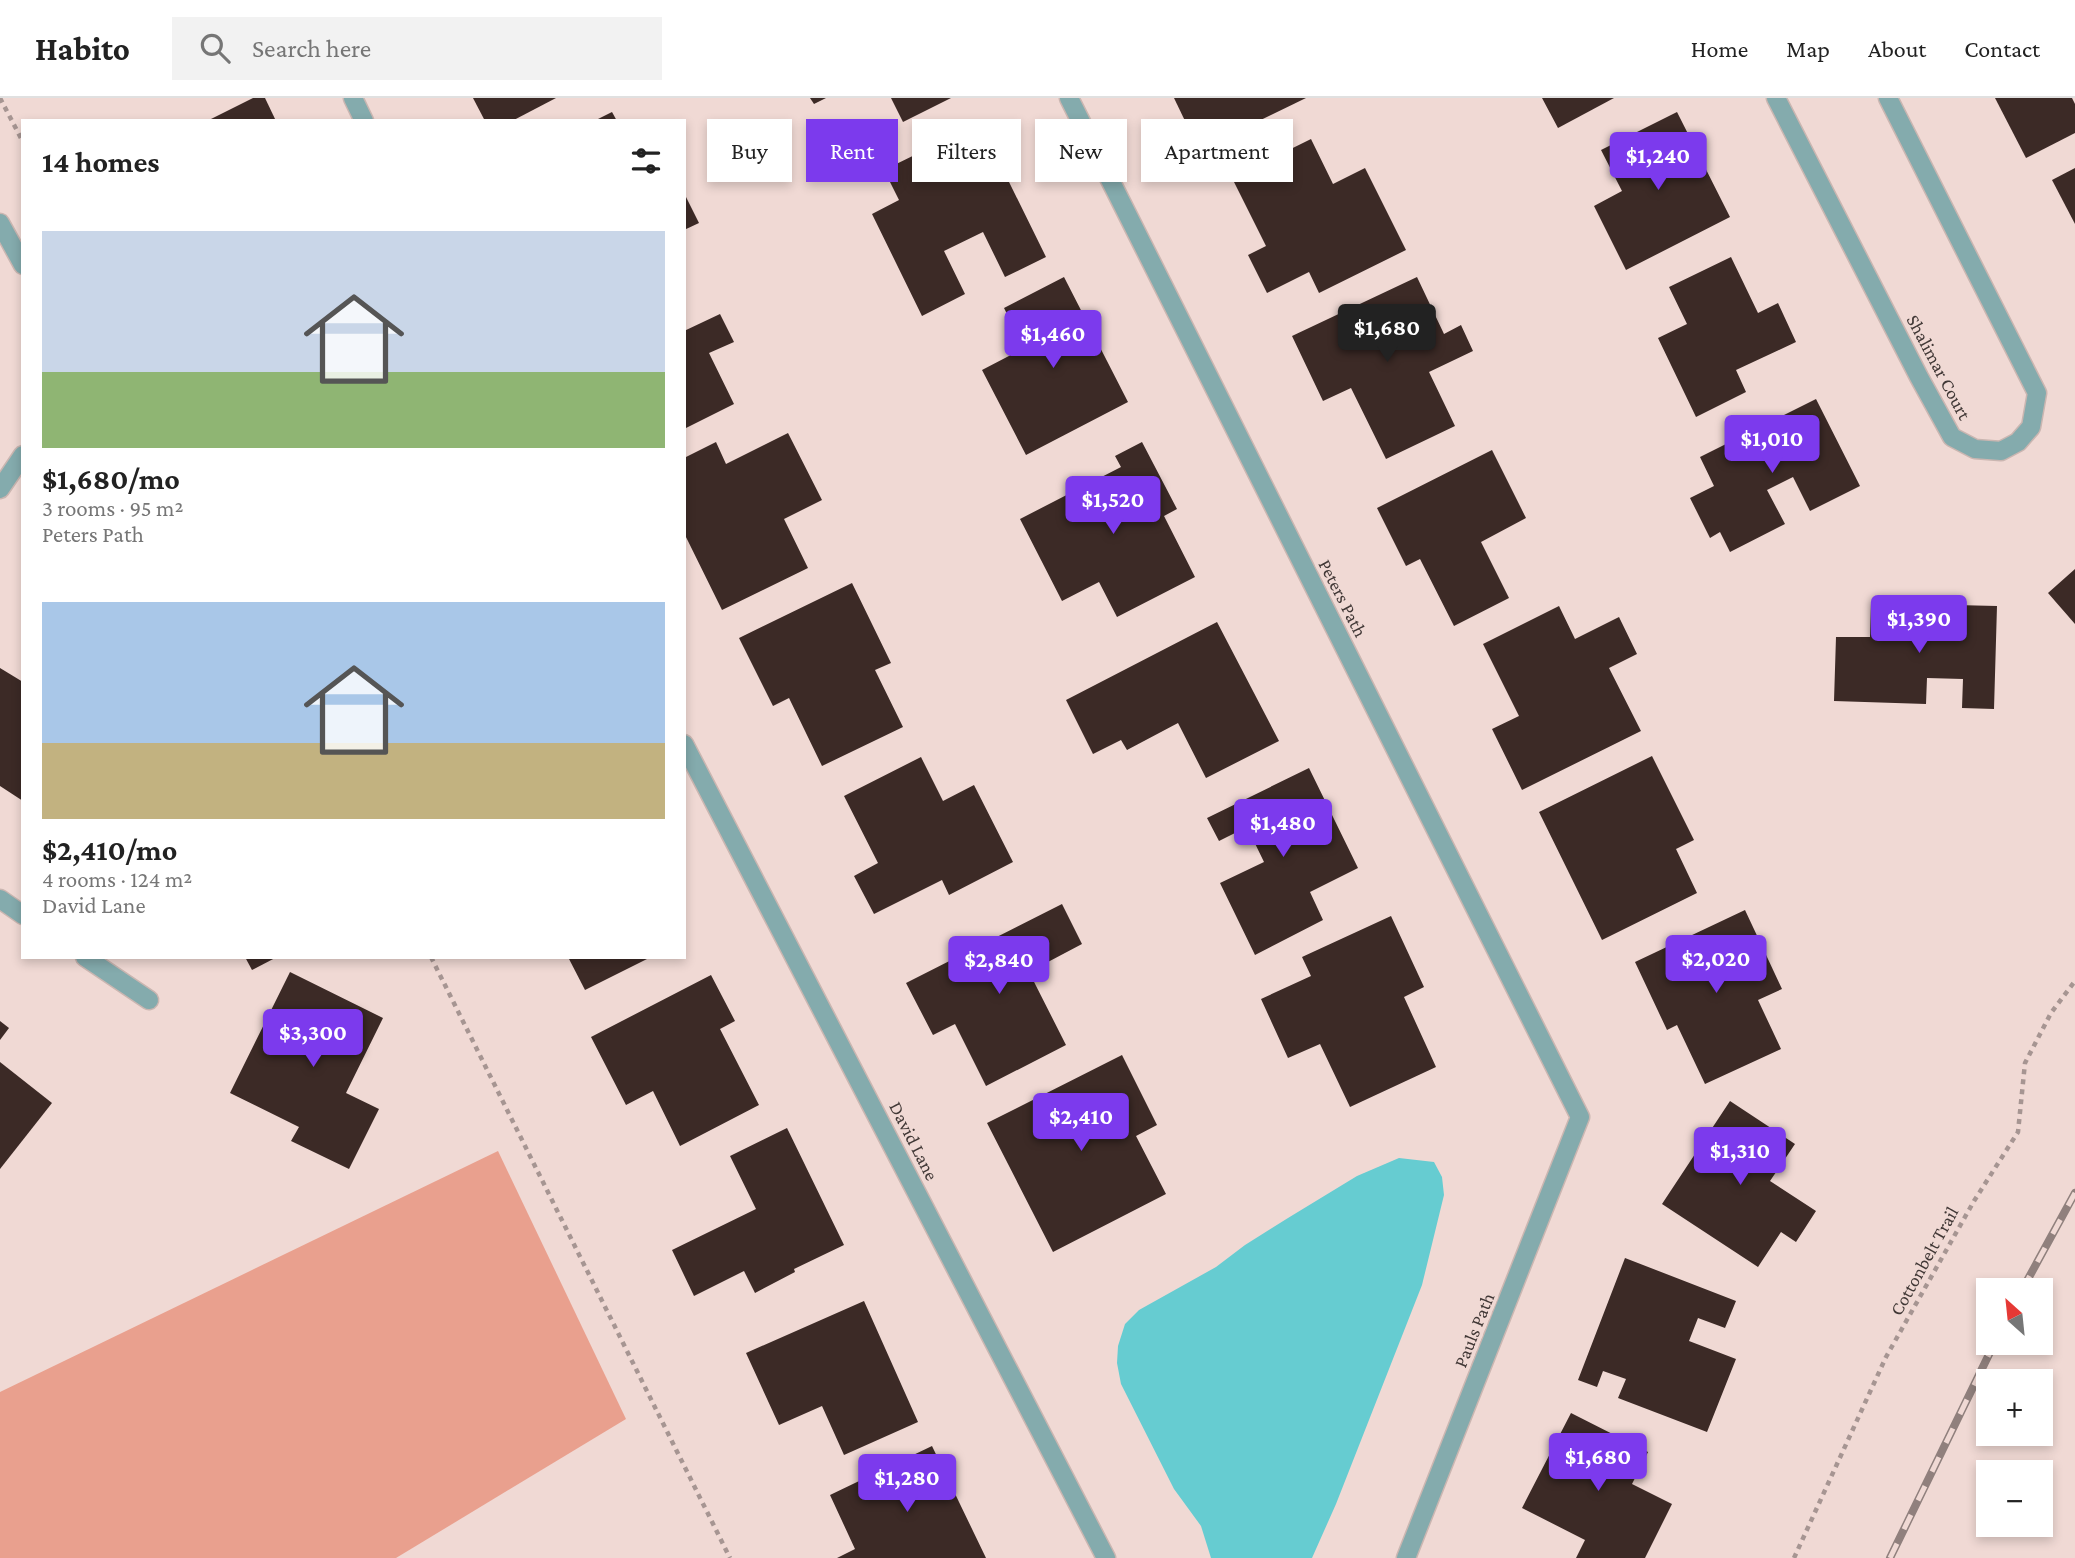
<!DOCTYPE html>
<meta charset="utf-8">
<style>
:root{--surface:#fff;--page:#f2f2f2;--text:#222;--muted:#767676;--line:#e0e0e0;--accent:#7c3aed}
body{margin:0;font-family:"Crimson Pro",serif;background:var(--page);color:var(--text);height:100vh;display:flex;flex-direction:column;font-size:26px;white-space:nowrap}
*{box-sizing:border-box;margin:0}
p{font-size:23px;color:var(--muted)}
.icon{flex:none;width:38px;height:38px;fill:none;stroke:currentColor;stroke-width:2;stroke-linecap:round;stroke-linejoin:round}
.map{position:relative;flex:1;overflow:hidden}
.side{position:absolute;left:21px;top:21px;width:665px;height:840px;display:flex;flex-direction:column;background:var(--surface);border-radius:0px;box-shadow:0 4px 10px #0003}
.side>*{flex:none}
.top-card{position:absolute;left:707px;top:21px;width:665px;height:63px;display:flex;gap:14px}
.needle{width:46px;rotate:333deg}
.fabs{position:absolute;left:1976px;top:1180px;display:grid;gap:14px}
.fabs a{display:grid;place-items:center;width:77px;height:77px;border-radius:0px;background:var(--surface);box-shadow:0 4px 10px #0003;font-size:35px}
.price{position:absolute;translate:-50% -60px;padding:0 16px;border-radius:7px;background:var(--accent);color:#fff;font-size:23px;line-height:46px;filter:drop-shadow(0 2px 4px #0008)}
.price::after{content:'';position:absolute;left:50%;top:42px;width:21px;height:16px;margin-left:-10px;background:inherit;clip-path:polygon(0 0,100% 0,50% 100%)}
.price.selected{background:#222;color:#fff}
ul{padding:0;list-style:none}
li{display:grid;align-content:center;gap:14px;height:371px;padding:0 21px}
li span{display:grid;place-items:center;height:217px;border-radius:0px;color:#555}
li>.icon{margin-inline-start:auto}
span .icon{width:126px;height:126px;fill:#fffc;stroke-width:1}
li b{font-size:30px}
h2{display:flex;justify-content:space-between;align-items:center;height:84px;padding:0 21px;font-size:30px}
.pill{padding:0 24px;border-radius:0px;background:var(--surface);box-shadow:0 4px 10px #0003;font-size:24px;line-height:63px}
.pill.selected{background:var(--accent);color:#fff}
header{display:flex;align-items:center;gap:42px;box-sizing:border-box;height:98px;padding:0 35px;background:var(--surface);border-bottom:2px solid var(--line)}
header strong{font-size:33px}
nav{display:flex;gap:38px;margin-inline-start:auto;font-size:24px}
.search{width:490px;height:63px;background:var(--page);display:flex;align-items:center;gap:18px;box-sizing:border-box;padding:0 24px;border-radius:0px;color:var(--muted);font-size:26px}
.map>svg:first-child{display:block}
</style>
<header>
<strong>Habito</strong>
<div class="search"><svg class="icon" aria-label="search" viewBox="0 0 24 24"><circle cx="10" cy="10" r="6"/><path d="M15 15l6 6"/></svg>Search here</div>
<nav><a>Home</a><a>Map</a><a>About</a><a>Contact</a></nav>
</header>
<div class="map">
<svg width="2075" height="1460" viewBox="0 0 2075 1460">
<rect width="100%" height="100%" fill="#f0d9d4"/>
<path fill="#e9a08e" d="M498,1053L626,1321L396,1460H0V1294Z"/>
<path fill="#66ccd1" d="M1399,1060L1434,1064L1442,1079L1444,1097L1422,1187L1336,1406L1312,1460H1211L1201,1428L1174,1391L1121,1286L1117,1265L1118,1248L1125,1226L1139,1212L1216,1169L1245,1147L1288,1120L1357,1078Z"/>
<g fill="#3c2a26">
<path d="M253,0H265L276,23H207Z"/>
<path d="M473,0H556L512,23H485Z"/>
<path d="M810,0H826L814,6Z"/>
<path d="M891,0H951L903,24Z"/>
<path d="M1174,0H1306L1199,52Z"/>
<path d="M1542,0H1614L1558,30Z"/>
<path d="M1995,0H2072L2075,6V35L2026,60Z"/>
<path d="M612,14L617,23H594Z"/>
<path d="M1677,14L1730,119L1626,172L1594,108L1622,93L1601,52Z"/>
<path d="M980,25L1046,159L1005,179L983,134L944,153L965,196L922,218L872,116L899,102L884,72Z"/>
<path d="M1311,41L1333,86L1365,70L1406,152L1319,195L1309,174L1267,195L1248,157L1266,148L1232,80Z"/>
<path d="M2075,70V126L2052,82Z"/>
<path d="M684,95L699,125L684,132Z"/>
<path d="M1731,159L1758,215L1778,205L1796,244L1736,272L1746,294L1696,319L1658,240L1687,226L1669,189Z"/>
<path d="M1064,179L1128,304L1026,357L982,272L1024,250L1004,210Z"/>
<path d="M1417,179L1444,236L1461,227L1473,253L1429,274L1455,328L1386,361L1351,290L1323,303L1292,238Z"/>
<path d="M720,216L734,244L709,255L734,306L684,331V233Z"/>
<path d="M1816,301L1860,388L1810,413L1793,379L1767,392L1785,426L1730,454L1720,434L1710,440L1690,400L1714,388L1700,359Z"/>
<path d="M788,335L822,402L784,421L808,470L722,512L684,435V360L716,344L726,366Z"/>
<path d="M1142,344L1177,411L1164,418L1195,479L1117,519L1099,484L1062,503L1020,421L1121,369L1115,358Z"/>
<path d="M1492,352L1526,420L1481,444L1509,500L1454,528L1420,461L1406,468L1377,410Z"/>
<path d="M2075,471V526L2048,495Z"/>
<path d="M852,485L891,565L875,572L903,629L822,668L789,600L773,608L739,540Z"/>
<path d="M1871,505L1997,508L1994,611L1962,610L1963,581L1927,580L1926,606L1834,603L1836,539H1870Z"/>
<path d="M1559,508L1575,541L1619,519L1637,556L1609,570L1641,633L1522,692L1492,631L1519,618L1483,546Z"/>
<path d="M1217,524L1279,643L1206,680L1178,625L1127,652L1121,642L1093,656L1066,602Z"/>
<path d="M0,570L23,584V703L0,688Z"/>
<path d="M1652,658L1694,742L1676,751L1697,795L1602,842L1539,714Z"/>
<path d="M921,659L943,703L974,687L1013,764L949,797L942,782L874,816L854,778L878,765L844,698Z"/>
<path d="M1309,670L1358,770L1310,794L1323,822L1255,857L1220,785L1264,764L1247,729L1219,743L1207,720Z"/>
<path d="M1062,806L1082,846L1029,874L1066,947L986,988L955,926L933,937L906,885Z"/>
<path d="M1745,812L1782,891L1758,902L1781,951L1705,986L1677,927L1667,932L1635,864Z"/>
<path d="M1391,818L1424,889L1404,899L1436,969L1350,1009L1320,946L1288,960L1261,901L1311,878L1302,859Z"/>
<path d="M245,859H277L252,872Z"/>
<path d="M568,859H651L585,892Z"/>
<path d="M290,874L383,920L346,995L379,1011L349,1071L291,1043L299,1029L230,995Z"/>
<path d="M711,877L735,923L720,931L759,1007L680,1048L653,993L626,1007L591,939Z"/>
<path d="M0,923L9,930L0,942Z"/>
<path d="M1122,957L1157,1027L1136,1038L1166,1096L1053,1154L987,1025Z"/>
<path d="M0,964L52,1005L0,1071Z"/>
<path d="M1730,1003L1795,1046L1770,1083L1816,1113L1796,1144L1781,1134L1758,1169L1662,1106Z"/>
<path d="M787,1030L844,1147L794,1171L795,1174L755,1195L744,1173L694,1198L672,1152L756,1111L730,1058Z"/>
<path d="M1625,1160L1736,1203L1725,1230L1698,1220L1689,1243L1736,1261L1707,1334L1618,1300L1626,1281L1603,1273L1597,1289L1578,1282Z"/>
<path d="M864,1203L918,1324L844,1357L822,1308L779,1327L746,1255Z"/>
<path d="M1571,1315L1648,1354L1632,1386L1672,1406L1645,1460H1576L1585,1442L1522,1410Z"/>
<path d="M932,1348L986,1460H837L855,1451L830,1397Z"/>
</g>
<g fill="none" stroke-linecap="round" stroke-linejoin="round">
<g stroke="#cab6b1" stroke-width="21">
<g id="minor">
<path d="M353,0L364,23"/>
<path d="M1069,0L1580,1019L1406,1460"/>
<path d="M1776,0L1919,279L1952,339L1975,351L2001,353L2018,344L2031,329L2037,295L1888,0"/>
<path d="M0,125L23,167"/>
<path d="M0,391L23,357"/>
<path d="M684,646L1106,1460"/>
<path d="M0,801L23,817"/>
<path d="M85,859L149,902"/>
</g>
</g>
<g stroke="#a69592" stroke-width="4.5" stroke-dasharray="5 5" stroke-linecap="butt">
<path d="M0,0L23,44"/>
<path d="M431,859L730,1460"/>
<path d="M1794,1460L1886,1259L1974,1103L2018,1034L2025,965L2051,915L2075,883"/>
</g>
<use href="#minor" stroke="#84abad" stroke-width="18"/>
<g stroke="#90807d" stroke-width="8">
<g id="rail">
<path d="M2022,1192L2075,1095"/>
<path d="M1890,1460L1995,1244"/>
</g>
</g>
<use href="#rail" stroke="#f0d9d4" stroke-width="5" stroke-dasharray="16" stroke-linecap="butt"/>
</g>
<g text-anchor="middle" dominant-baseline="central" stroke-width="7" stroke-linejoin="round" paint-order="stroke">
<g font-size="19" fill="#413836" stroke="#f0d9d4">
<text transform="translate(1939 269) rotate(62)">Shalimar Court</text>
<text transform="translate(1343 500) rotate(63)">Peters Path</text>
<text transform="translate(914 1043) rotate(63)">David Lane</text>
<text transform="translate(1924 1163) rotate(-61)">Cottonbelt Trail</text>
<text transform="translate(1474 1232) rotate(-68)">Pauls Path</text>
</g>
</g>
</svg>
<div class="fabs">
<a><svg class="needle" viewBox="-14 -14 28 28"><path d="M0-13l5 13h-10z" fill="#e53935"/><path d="M0 13l5-13h-10z" fill="#767676"/></svg></a>
<a>+</a>
<a>−</a>
</div>
<b class="price" style="left:1658px;top:94px">$1,240</b>
<b class="price selected" style="left:1387px;top:266px">$1,680</b>
<b class="price" style="left:1053px;top:272px">$1,460</b>
<b class="price" style="left:1772px;top:377px">$1,010</b>
<b class="price" style="left:1113px;top:438px">$1,520</b>
<b class="price" style="left:1919px;top:557px">$1,390</b>
<b class="price" style="left:1283px;top:761px">$1,480</b>
<b class="price" style="left:1716px;top:897px">$2,020</b>
<b class="price" style="left:999px;top:898px">$2,840</b>
<b class="price" style="left:313px;top:971px">$3,300</b>
<b class="price" style="left:1081px;top:1055px">$2,410</b>
<b class="price" style="left:1740px;top:1089px">$1,310</b>
<b class="price" style="left:1598px;top:1395px">$1,680</b>
<b class="price" style="left:907px;top:1416px">$1,280</b>
<div class="top-card">
<a class="pill">Buy</a>
<a class="pill selected">Rent</a>
<a class="pill">Filters</a>
<a class="pill">New</a>
<a class="pill">Apartment</a>
</div>
<section class="side">
<h2>14 homes<svg class="icon" aria-label="filters" viewBox="0 0 24 24"><path d="M4 7h16M4 17h16"/><circle cx="9" cy="7" r="2"/><circle cx="15" cy="17" r="2"/></svg></h2>
<ul>
<li><span style="background:linear-gradient(#c9d6e8 65%,#8fb573 0)"><svg class="icon" aria-label="home" viewBox="0 0 24 24"><path d="M3 11l9-7 9 7M6 9v11h12V9"/></svg></span><div><b>$1,680/mo</b><p>3 rooms · 95 m²</p><p>Peters Path</p></div></li>
<li><span style="background:linear-gradient(#a9c7e8 65%,#c2b280 0)"><svg class="icon" aria-label="home" viewBox="0 0 24 24"><path d="M3 11l9-7 9 7M6 9v11h12V9"/></svg></span><div><b>$2,410/mo</b><p>4 rooms · 124 m²</p><p>David Lane</p></div></li>
</ul>
</section>
</div>
